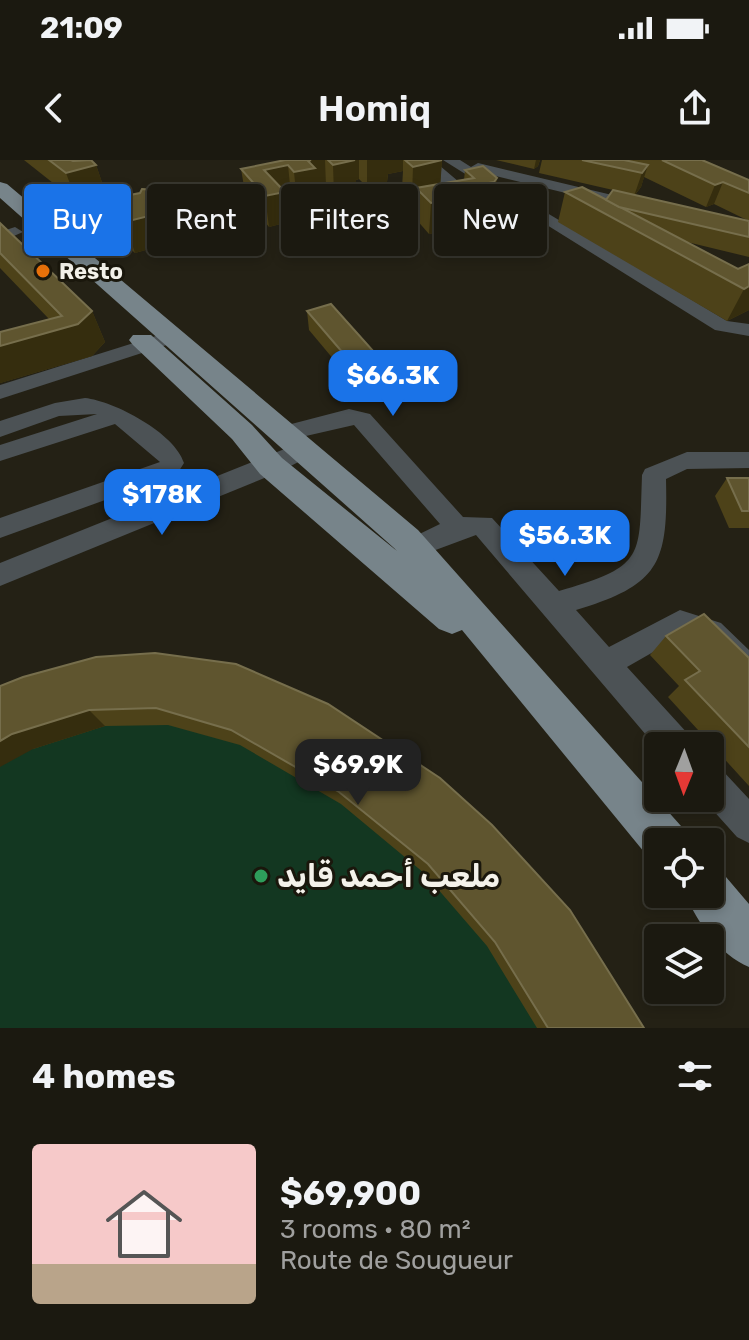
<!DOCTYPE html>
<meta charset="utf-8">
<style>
:root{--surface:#1b1910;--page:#242219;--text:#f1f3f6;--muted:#a0a09f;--line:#393830;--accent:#1a73e8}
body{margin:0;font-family:Rubik,Vazirmatn,sans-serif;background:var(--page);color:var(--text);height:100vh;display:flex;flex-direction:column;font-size:30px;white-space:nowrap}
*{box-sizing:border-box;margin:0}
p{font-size:26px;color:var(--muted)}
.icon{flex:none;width:44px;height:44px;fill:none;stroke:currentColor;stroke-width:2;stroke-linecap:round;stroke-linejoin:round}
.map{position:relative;height:868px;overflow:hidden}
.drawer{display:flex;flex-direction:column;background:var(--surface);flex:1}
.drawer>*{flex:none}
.hud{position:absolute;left:24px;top:24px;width:702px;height:72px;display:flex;gap:16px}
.needle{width:52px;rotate:181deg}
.tools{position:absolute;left:644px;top:572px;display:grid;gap:16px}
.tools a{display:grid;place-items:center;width:80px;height:80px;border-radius:8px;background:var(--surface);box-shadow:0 4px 12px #0003,0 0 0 2px var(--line);font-size:40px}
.price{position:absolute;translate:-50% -68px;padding:0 18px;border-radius:16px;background:var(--accent);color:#fff;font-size:26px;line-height:52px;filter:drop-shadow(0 2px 4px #0008)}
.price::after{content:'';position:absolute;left:50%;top:48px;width:24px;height:18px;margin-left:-12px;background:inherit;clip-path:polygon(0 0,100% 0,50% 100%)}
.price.on{background:#222;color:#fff}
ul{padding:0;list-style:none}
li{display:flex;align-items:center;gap:24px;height:200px;padding:0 32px}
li+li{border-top:2px solid var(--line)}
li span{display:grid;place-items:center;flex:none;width:224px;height:160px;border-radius:8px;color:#555}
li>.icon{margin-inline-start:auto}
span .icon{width:96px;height:96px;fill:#fffc;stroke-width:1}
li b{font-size:34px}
h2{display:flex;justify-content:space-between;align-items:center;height:96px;padding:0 32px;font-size:34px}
.chip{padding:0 28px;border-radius:8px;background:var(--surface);box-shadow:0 4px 12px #0003,0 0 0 2px var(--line);font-size:28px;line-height:72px}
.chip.on{background:var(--accent);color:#fff}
.status{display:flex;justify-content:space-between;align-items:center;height:56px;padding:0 40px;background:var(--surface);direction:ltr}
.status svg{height:22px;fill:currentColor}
header{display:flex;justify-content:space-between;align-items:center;height:104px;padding:0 32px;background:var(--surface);font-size:36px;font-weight:600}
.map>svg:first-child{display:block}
</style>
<div class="status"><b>21:09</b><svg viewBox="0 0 49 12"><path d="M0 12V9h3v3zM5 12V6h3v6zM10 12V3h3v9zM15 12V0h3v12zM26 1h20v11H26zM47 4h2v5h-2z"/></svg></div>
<header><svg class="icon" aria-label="back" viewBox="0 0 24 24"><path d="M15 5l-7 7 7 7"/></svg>Homiq<svg class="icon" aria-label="share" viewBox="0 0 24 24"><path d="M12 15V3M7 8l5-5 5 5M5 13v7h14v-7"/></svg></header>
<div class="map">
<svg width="749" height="868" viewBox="0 0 749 868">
<rect width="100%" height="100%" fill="#242115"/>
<path fill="#133721" d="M243,522L627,868H0V552Z"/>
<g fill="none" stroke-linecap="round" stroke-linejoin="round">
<g fill="#4c5255" fill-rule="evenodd">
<path d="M417,0H433L465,27L463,40L306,69L300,67L286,50L300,47L310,58L451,34Z"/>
<path d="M443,0H460L471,7L478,3L650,44L652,47L644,52L479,12L727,161L749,164V176L715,170Z"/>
<path d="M282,15L287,16V22L37,76L29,71L37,66Z"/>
<path d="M15,67L23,72L0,82V72Z"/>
<path d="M175,170L182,172L185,176L182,180L0,239V225Z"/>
<path d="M85,238C114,241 175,273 184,303L177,314L0,378V358L160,302L115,264L0,301V285L97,254L59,256L0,277V261L55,243Z"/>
<path d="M349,249L370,254L463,357L492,358L559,431C646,406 639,398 642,315L645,309L687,292H749V308L687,309L666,319C668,403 660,425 576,450L609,487L680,450L721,463L749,490V524C721,513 716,486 683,475L627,507L689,575L693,586L658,589L476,375L414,398L405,395L401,388L405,381L440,364L354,265L284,281L273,273L276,268Z"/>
<path d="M302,282L310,284L314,290L310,296L279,312L0,426V403Z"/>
<path d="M710,605L722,610L749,639V683L737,677L702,638H710Z"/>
</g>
<g fill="#77848a" fill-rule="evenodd">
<path d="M0,22L7,24L418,370L681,666L688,682H658V702L649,698L462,470L452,474L439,469L260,314L232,279L133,185L129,180L133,175H151L252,265L282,298L397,391L394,388L0,38Z"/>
<path d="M710,710L726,717L749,744V807C720,795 697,762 685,734H710Z"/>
</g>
</g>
<g fill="#4d4219">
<path d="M24,0H71L96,5L106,34L77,42Z"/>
<path d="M285,0H442L440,24L464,20L465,10L497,18L492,48L489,52L472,55L471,65L429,74L415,58L416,35L412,36L402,28L403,11L388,14L387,22L367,27L359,19L356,20V29L334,34L326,26L317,29V37L297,42L291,35L285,36L288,62L269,67L246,38L241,9Z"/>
<path d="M496,0H540L538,6L534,9Z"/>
<path d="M542,0H702L749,20V61L714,44L706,47L644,17L641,27L635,35L749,61V97L687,82L738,109L749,104V150L727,161L558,62L565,32L606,40L613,30L539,13Z"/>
<path d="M155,30L157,37L163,42L177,49L185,79L135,93L119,79L114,70L104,40Z"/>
<path d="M328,46L395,83L346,95L330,77Z"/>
<path d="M0,63L92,151L105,182L92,196L0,223V172L49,159L0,108Z"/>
<path d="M307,151L374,211L350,219L309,170Z"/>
<path d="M727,318H749V368H729L715,336Z"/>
<path d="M666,476L749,498V626L668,537L679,526L650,495Z"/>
<path d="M236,504L644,868H537L487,786L424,713L341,644L240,585L168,565L105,566L33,589L0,526Z"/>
</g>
<g fill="#352d0e">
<path d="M311,0H325L326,26L317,29V37L297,42L294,12L308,1Z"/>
<path d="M347,0H359V19L356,20V29L334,34L333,5Z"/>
<path d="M367,0H403V11L388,14L387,22L367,27Z"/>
<path d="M442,0L440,30L416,28V35L412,36L413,7Z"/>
<path d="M536,0H540L538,6L534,9Z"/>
<path d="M96,5L106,34L77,42L66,13Z"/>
<path d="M288,5L291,35L285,36L288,62L269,67L265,36L264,10Z"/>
<path d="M648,5L641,27L634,36L642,13Z"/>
<path d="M497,18L492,48L489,52L472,55L471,65L429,74L431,43L467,27Z"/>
<path d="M723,22L714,44L706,47L715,25Z"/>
<path d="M155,30L161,53L177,49L185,79L135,93L125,62L154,34Z"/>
<path d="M396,52L395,83L346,95L345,64Z"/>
<path d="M749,126V150L727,161L744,129Z"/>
<path d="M92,151L105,182L92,196L0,223V178Z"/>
<path d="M374,192V211L350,219L349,200Z"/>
<path d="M89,550L105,566L33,589L0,607V581L12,574Z"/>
</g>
<g fill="#5f552f" stroke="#766e4c" stroke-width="2">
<path d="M49,0H71L73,1L91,0L96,5L66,13Z"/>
<path d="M285,0H311L308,1L315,8L294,12L288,5L264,10L285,32L265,36L241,9Z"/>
<path d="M328,0H355L333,5Z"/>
<path d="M405,0H442L413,7Z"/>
<path d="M582,0H624L648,5L642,13Z"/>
<path d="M662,0H702L749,20V33L723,22L715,25Z"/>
<path d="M483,6L497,18L494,22L467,27L475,35L431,43L416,28L474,18L465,10Z"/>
<path d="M582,27L738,109L749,104V126L744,129L565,32Z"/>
<path d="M142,29L155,30L154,34L163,42L169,40L177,49L125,62L109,48L116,43L107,44L104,40L140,33Z"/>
<path d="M613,30L749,61V77L619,47L606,40Z"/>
<path d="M378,35L396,52L345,64L328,46Z"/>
<path d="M0,63L92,151L78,164L0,186V172L62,156L0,93Z"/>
<path d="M331,144L374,192L349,200L307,151Z"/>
<path d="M727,318H749V351H742Z"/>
<path d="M704,454L749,498V587L685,520L700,511L666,476Z"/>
<path d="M155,493L236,504L328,544L440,618L492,665L570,750L644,868H548L495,782L428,704L339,632L231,570L156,548L89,550L12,574L0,581V526L23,517L96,497Z"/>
</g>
<circle fill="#e8710a" stroke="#1a170c" stroke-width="3" cx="43" cy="111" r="8"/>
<circle fill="#2e9e5b" stroke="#1a170c" stroke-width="3" cx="261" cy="716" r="8"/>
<g text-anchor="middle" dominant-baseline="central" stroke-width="6" stroke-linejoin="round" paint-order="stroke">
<g font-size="22" font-weight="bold" fill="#f4f2ea" stroke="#1a170c" text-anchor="start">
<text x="59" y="111">Resto</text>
</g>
<g font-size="32" font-weight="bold" fill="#f4f2ea" stroke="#1a170c" text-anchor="start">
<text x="277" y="716">ملعب أحمد قايد</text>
</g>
</g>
</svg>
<div class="tools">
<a><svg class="needle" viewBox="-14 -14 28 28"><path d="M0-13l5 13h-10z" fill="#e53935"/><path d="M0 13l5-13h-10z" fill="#a0a09f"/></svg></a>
<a><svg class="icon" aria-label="locate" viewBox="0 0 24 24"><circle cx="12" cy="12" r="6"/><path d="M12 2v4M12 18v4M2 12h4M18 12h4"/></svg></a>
<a><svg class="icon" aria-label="layers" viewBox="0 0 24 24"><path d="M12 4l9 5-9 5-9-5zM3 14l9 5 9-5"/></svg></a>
</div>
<b class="price" style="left:393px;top:258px">$66.3K</b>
<b class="price" style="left:162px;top:377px">$178K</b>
<b class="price" style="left:565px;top:418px">$56.3K</b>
<b class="price on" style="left:358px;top:647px">$69.9K</b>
<div class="hud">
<a class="chip on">Buy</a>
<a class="chip">Rent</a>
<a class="chip">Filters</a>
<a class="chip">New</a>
</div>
</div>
<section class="drawer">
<h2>4 homes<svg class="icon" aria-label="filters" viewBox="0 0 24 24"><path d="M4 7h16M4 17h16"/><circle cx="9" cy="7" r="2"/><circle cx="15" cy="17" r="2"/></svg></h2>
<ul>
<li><span style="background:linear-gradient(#f6c9c9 75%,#b9a48a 0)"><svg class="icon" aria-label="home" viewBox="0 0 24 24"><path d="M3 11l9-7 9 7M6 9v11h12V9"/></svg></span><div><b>$69,900</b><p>3 rooms · 80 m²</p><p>Route de Sougueur</p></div></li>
</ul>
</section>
